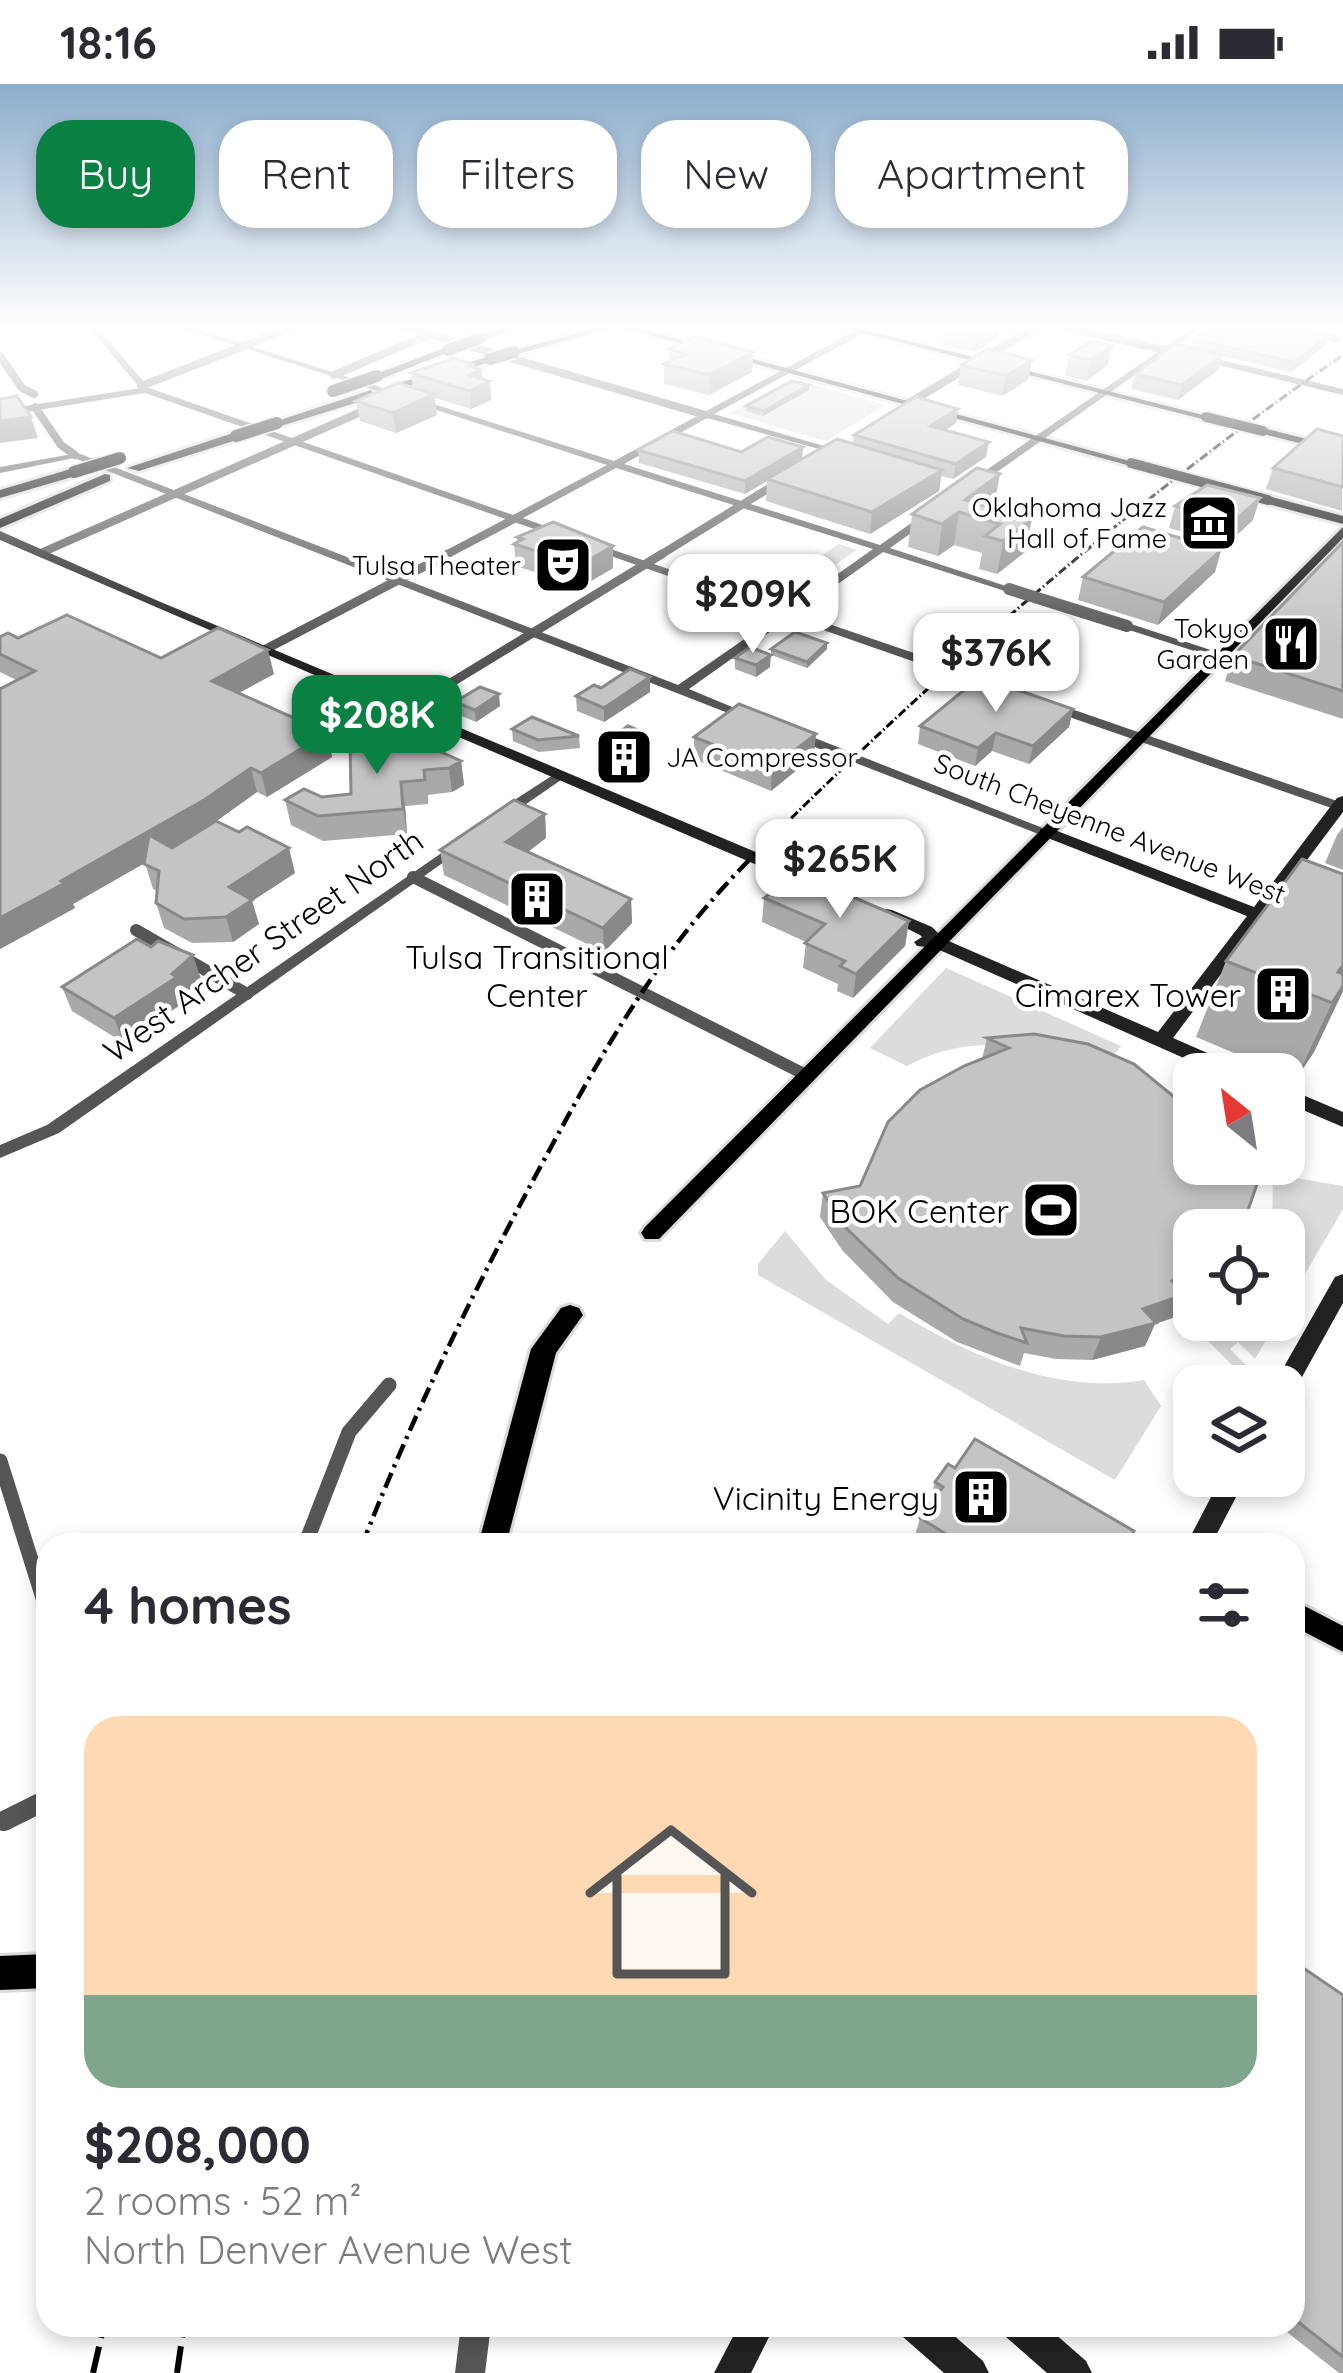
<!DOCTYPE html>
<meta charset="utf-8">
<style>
:root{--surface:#fff;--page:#f2f2f3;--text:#2b2b33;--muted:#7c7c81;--line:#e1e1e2;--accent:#0b8043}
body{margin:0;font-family:Quicksand,sans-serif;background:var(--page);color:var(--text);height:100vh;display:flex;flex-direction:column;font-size:45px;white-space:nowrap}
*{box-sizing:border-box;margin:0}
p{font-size:39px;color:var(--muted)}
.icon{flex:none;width:66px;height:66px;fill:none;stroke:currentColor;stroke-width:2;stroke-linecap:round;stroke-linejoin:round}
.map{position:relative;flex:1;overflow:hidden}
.side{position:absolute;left:36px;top:1449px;width:1269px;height:804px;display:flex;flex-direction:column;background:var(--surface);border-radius:36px;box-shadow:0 6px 18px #0003}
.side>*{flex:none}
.guide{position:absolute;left:36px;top:36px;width:1272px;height:108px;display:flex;gap:24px}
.needle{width:78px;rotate:330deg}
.fabs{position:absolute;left:1173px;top:969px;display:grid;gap:24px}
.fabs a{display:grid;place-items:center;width:132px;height:132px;border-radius:24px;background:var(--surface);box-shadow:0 6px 18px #0003;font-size:60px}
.price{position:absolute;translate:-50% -102px;padding:0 27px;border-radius:24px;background:#fff;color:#222;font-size:39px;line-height:78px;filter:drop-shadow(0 3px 6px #0008)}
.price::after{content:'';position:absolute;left:50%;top:72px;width:36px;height:27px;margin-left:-18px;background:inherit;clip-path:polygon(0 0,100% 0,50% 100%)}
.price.on{background:var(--accent);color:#fff}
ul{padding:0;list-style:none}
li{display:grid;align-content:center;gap:24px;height:636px;padding:0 48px}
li+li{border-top:3px solid var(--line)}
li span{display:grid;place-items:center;height:372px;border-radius:36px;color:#555}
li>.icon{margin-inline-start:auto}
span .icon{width:216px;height:216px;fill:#fffc;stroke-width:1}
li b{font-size:51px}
h2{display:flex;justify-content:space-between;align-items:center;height:144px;padding:0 48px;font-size:51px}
.pill{padding:0 42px;border-radius:36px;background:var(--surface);box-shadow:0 6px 18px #0003;font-size:42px;line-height:108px}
.pill.on{background:var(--accent);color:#fff}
.status{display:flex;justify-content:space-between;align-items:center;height:84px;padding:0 60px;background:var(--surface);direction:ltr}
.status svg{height:33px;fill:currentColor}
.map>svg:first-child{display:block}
</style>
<div class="status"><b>18:16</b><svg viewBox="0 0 49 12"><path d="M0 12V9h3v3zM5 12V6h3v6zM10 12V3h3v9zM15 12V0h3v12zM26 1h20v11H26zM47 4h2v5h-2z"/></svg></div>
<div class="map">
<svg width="1343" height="2289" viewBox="0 0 1343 2289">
<rect width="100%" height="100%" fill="#fff"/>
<g fill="#dcdcdc">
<path d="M791,295L886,321L826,357L729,329Z"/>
<path d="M839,460L857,466L782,517L763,511Z"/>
<path d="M946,884L1121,962L1109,977C1037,965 976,945 907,982L870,964Z"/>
<path d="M1273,1090L1343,1102V1125L1284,1226V1146H1272Z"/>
<path d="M785,1147L826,1196L888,1240L899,1229C972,1273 1057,1311 1144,1296L1161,1322L1115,1396L758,1191V1180Z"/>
<path d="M1206,1236H1278L1255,1275L1238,1258L1230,1265L1250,1285L1240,1302H1230L1238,1287L1194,1243Z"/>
</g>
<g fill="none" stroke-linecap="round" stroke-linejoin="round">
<g stroke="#dbdbdb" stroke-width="6">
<g id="primary">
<path d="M620,243H635L1137,379L1127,381Z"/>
<path d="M839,243H854L1211,333L1206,336Z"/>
<path d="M1263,344L1343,364V370L1259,349L1257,347Z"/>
<path d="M1268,412L1343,432V440L1264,419V413Z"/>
<path d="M1343,443V454L659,1155H645L641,1149L645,1143Z"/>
<path d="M1293,1516L1343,1542V1568L1293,1542Z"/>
</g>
</g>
<g stroke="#dbdbdb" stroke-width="6">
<g id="motorway">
<path d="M501,243H516L484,256L474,254Z"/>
<path d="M598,243H616L514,271L508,268Z"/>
<path d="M444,264L454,266L381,295L371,292Z"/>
<path d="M490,272L494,277L398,305L392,301Z"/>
<path d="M371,306L375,313L281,342L271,339Z"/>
<path d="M236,348L242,352L240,355L139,387L127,384Z"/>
<path d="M74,384L79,385V391L0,414V406Z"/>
<path d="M105,390L110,391V397L0,444V435Z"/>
<path d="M570,1221L579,1224L583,1231L556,1269L506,1461H478L531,1265L561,1224Z"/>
<path d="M48,1870V1904L0,1906V1872Z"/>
</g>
</g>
<g stroke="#555" stroke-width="8">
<path d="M404,243L706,331"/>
<path d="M1064,243L1165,266"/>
<path d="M1285,243L1335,254"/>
<path d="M0,272L22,304L34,310"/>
<path d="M334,291L430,250"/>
<path d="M141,302L293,243"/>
<path d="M906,321L1035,243"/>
<path d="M35,323L61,361L75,371"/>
<path d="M41,469L372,323"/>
<path d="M442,473L514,435"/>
<path d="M657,473L779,398"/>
</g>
<g stroke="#555" stroke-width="9">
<path d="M264,566L448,470"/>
<path d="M403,628L662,470"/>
</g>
<g stroke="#555" stroke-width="12">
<path d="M413,793L806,991"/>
<path d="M136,846L247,910"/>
</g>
<g stroke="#555" stroke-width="15">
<path d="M0,1377L48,1530"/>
<path d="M305,1461L349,1348L389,1301"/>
</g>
<path stroke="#555" stroke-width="20" d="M4,1737L48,1715"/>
<g fill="#555" fill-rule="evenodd">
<path d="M89,243H97L149,304L513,431L607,381L179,243H190L614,377L858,245H864V249L714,330L848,369V373L707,334L624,380L880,461L927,428H935V432L890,464L1015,505L1005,507L883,468L797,529L940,578V584H932L789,534L689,605L756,633L746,636L74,374L0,389V383L78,369L678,601L779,531L591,465V461H599L787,526L873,465L616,384L523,434L567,450V454L563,455L145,309L0,332V326L140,304Z"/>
<path d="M1194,243H1203L977,402H969V398Z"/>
<path d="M1196,270L1343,305V311L1193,275Z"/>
<path d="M1123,540H1131L1226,571L1216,574L1123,544Z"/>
<path d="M1049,620H1057L1343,719V728L1049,626Z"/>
<path d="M789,647H797L1053,748L1046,752L1041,751L789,653Z"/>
<path d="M556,689L563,693L561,696L506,734H496V728Z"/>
<path d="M459,757L466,761L464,764L59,1049L0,1074V1061L47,1041Z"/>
<path d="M461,2241H491L485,2289H455Z"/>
</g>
<g fill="#222" fill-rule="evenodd">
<path d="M0,447L156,516L825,797L827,801L819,806L813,805L0,456Z"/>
<path d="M1343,712V728L1268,828L1292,837V845L1286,846L1261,837L1173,954L1244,985L1247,990H1220L935,864L917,862L914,858L922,853L920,851L877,830L886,825L892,826L932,843L944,855L1158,948L1247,832L1040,751V745H1052L1254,823L1337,714Z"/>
<path d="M1284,1003L1343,1028V1043L1284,1018Z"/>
<path d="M1343,1190V1219L1292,1311L1284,1314V1302H1273L1335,1193Z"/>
<path d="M1222,1392H1247L1211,1461H1186Z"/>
<path d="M739,2241H775L751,2289H714Z"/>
<path d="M898,2241H942L983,2277L989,2289H944L903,2253Z"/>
<path d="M1001,2241H1045L1086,2277L1092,2289H1047L1006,2253Z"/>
</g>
<use href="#primary" fill="#000" fill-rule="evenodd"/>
<use href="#motorway" fill="#000" fill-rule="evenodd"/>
<path stroke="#000" stroke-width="3" stroke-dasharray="9 3 1.5 3" stroke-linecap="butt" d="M756,769C939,587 1130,418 1343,271"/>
<path stroke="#000" stroke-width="4.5" stroke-dasharray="16 6 3 6" stroke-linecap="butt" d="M362,1461C412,1333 472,1210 537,1089C604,965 658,866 759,766"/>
<g stroke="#000" stroke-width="6" stroke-dasharray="27 9 4.5 9" stroke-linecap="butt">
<path d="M93,2289L104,2241"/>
<path d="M177,2289L184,2241"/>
</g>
<g stroke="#dbdbdb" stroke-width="14" stroke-linecap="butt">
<g id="primary-bridge">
<path d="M1206,333L1263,347"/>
<path d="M1131,379L1268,416"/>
</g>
</g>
<g stroke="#dbdbdb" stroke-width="15" stroke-linecap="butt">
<g id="motorway-bridge">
<path d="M448,266L480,254"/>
<path d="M490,275L514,268"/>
<path d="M333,307L377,292"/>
<path d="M236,352L277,339"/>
<path d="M74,388L120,374"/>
</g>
</g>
<g stroke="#555" stroke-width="12">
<path d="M1009,505L1127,542"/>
<path d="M936,581L996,602"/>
</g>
<use href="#primary-bridge" stroke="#000" stroke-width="10"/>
<use href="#motorway-bridge" stroke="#000" stroke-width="12"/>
</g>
<g fill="#a9a9a9">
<path d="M944,246L998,254L974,268L942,261Z"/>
<path d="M1329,251L1326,261L1291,288L1222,272L1218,286L1178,316L1131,305L1135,290L1191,263L1193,255Z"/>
<path d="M669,265L753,268L752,288L709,311L664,300V280L669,278Z"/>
<path d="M1069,271L1108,281L1086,297L1065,291Z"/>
<path d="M473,280V283L481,285L482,295L490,297L491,316L471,325L435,314L437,331L396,349L360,337L356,317L413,304L411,289Z"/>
<path d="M961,281L1028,296L1002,312L958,301Z"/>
<path d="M809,301V306L763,332L746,327V322Z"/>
<path d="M956,339L945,346L986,373L953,395L941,392L939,407L870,450L766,417L767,397L745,410L639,379L638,366L741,368L803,363L802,375L853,360L854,351Z"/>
<path d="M1343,352L1342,427L1266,405L1273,384Z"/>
<path d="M994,422L993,424L1025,468L997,490L979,485L982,469L954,461L938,472L908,463L912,430Z"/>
<path d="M1175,422L1253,436L1227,460L1169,444Z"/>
<path d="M517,453L613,462V484L581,503L516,482L514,460L517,458Z"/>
<path d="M1343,458V635L1225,597L1233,572Z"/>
<path d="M1221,466L1215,488L1158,541L1078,516L1083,493Z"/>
<path d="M0,553L274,590L239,609L327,649L332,673L267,713L257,708L216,737L295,789L252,817L259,840L233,858L192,859L164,844L156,819L157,807L153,805L145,779L73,820L75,824L0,865V605L16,596L0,588Z"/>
<path d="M771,565H827L807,584L771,571Z"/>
<path d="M735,574L770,583L756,593L735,585Z"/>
<path d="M601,604L650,608L604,638L577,627L576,612Z"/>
<path d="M455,618L500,622L476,638L457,630Z"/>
<path d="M1073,625L1069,643L1029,680L992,667L975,682L918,660L920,642Z"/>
<path d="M512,645L579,652L580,664L539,668L513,657Z"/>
<path d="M694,653L814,672L771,707L694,675Z"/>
<path d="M360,656L461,677L464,701L452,708L428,711V720L405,722L407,750L323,757L291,741L285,716L351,710Z"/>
<path d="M601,661L645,667L619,686L602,679Z"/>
<path d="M545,730L546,754L528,768L631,815L632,839L604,868L444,791L440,766Z"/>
<path d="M1343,743V786L1325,779L1337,751Z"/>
<path d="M1343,790V907L1314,968L1296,995L1196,953L1226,877Z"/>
<path d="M764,814L909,837L905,862L853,914L837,907L838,900L803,884L806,858L762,838Z"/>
<path d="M201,895L184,911L186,917L124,959L72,927L62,903Z"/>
<path d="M1034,950L1194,1146V1198L1182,1206L1186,1210L1175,1233L1155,1240L1145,1262L1092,1276L1056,1275L1024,1269L1020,1282L957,1258L893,1218L842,1166L820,1133L823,1109L860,1102L982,975L987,954Z"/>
<path d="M935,1398L1127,1461H924L914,1455L920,1434L930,1420L929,1419Z"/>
<path d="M1293,1877L1343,1911V2289H1339L1278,2241H1293Z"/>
</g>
<g fill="#898989">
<path d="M994,243H999L998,254L974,268L976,254Z"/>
<path d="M1329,251L1326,261L1291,288L1294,278Z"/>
<path d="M1112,262L1108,281L1086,297L1090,276Z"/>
<path d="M753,268L752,288L709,311V291Z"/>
<path d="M1222,271L1218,286L1178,316L1182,301Z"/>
<path d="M1032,276L1028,296L1002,312L1006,292Z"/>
<path d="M473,280L474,289L481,285L483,300L490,297L491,316L471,325L469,282Z"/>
<path d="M809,301V306L763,332L764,327Z"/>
<path d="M434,310L437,331L396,349L393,329Z"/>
<path d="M958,325L956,339L928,357L930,342Z"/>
<path d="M31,333L38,354L0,359V337Z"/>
<path d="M989,358L986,373L953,395L956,380Z"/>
<path d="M803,363L802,376L745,410V397Z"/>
<path d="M942,386L939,407L870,450L872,428Z"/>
<path d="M1000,390L994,422L979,434L965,416Z"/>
<path d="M1260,414L1253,436L1227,460L1233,438Z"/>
<path d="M959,428L954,461L938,472L942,440Z"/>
<path d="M1032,435L1025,468L997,490L1003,457Z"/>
<path d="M613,462V484L581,503L580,481Z"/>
<path d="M1221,466L1215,488L1158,541L1164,518Z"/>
<path d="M827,559V565L807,584V578Z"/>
<path d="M268,566L274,590L218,620L212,597Z"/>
<path d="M771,571L770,583L756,593V581Z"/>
<path d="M650,593V608L604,638V624Z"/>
<path d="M499,610L500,622L476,638L475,626Z"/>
<path d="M1073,625L1069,643L1029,680L1033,662Z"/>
<path d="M327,649L332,673L267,713L261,689Z"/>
<path d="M645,649V667L619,686L618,668Z"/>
<path d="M996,649L992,667L975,682L978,664Z"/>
<path d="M816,650L814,672L771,707L772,684Z"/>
<path d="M461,677L464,701L452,708L449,684Z"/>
<path d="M251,684L257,708L211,741L73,820L75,824L0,865V834Z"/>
<path d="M401,698L405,722L407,750L403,725Z"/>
<path d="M545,730L546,754L509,782L506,758Z"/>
<path d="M289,764L295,789L252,817L259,840L233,858L226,833L229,803Z"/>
<path d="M631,815L632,839L604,868L603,844Z"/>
<path d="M909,837L905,862L853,914L856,890Z"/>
<path d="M193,871L201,895L184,911L186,917L124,959L114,934L172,890Z"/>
<path d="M1343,881V907L1314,968L1296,995L1332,919L1338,888Z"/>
<path d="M1194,1182V1198L1168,1216L1186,1210L1175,1233L1155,1240L1145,1262L1092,1276L1101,1253L1143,1225L1172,1197Z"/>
</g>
<g fill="#c4c4c4" stroke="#898989" stroke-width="3">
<path d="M950,243H994L976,254L944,246Z"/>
<path d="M1210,243H1299L1329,251L1294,278L1193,255Z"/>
<path d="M694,252L753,268L709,291L664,280L686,270L669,265Z"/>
<path d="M1091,257L1112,262L1090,276L1069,271Z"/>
<path d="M1175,260L1222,271L1182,301L1135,290Z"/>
<path d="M988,265L1032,276L1006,292L961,281Z"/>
<path d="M454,274L473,280L469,282L481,285L469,291L490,297L469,307L411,289Z"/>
<path d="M792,297L809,301L764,327L746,322Z"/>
<path d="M398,299L434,310L393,329L356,317Z"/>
<path d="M17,312L31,333L0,337V315Z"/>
<path d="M916,313L958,325L930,342L989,358L956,380L854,351Z"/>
<path d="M1317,345L1343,352V403L1273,384Z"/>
<path d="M673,347L741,368L768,353L803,363L745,397L638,366Z"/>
<path d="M837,355L942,386L872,428L767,395Z"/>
<path d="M977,384L1000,390L965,416L1032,435L1003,457L985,452L1000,440L959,428L942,440L912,430Z"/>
<path d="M1207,401L1260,414L1233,438L1175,422Z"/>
<path d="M553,438L613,462L580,481L514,460L523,455L517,453Z"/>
<path d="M1143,443L1221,466L1164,518L1083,493Z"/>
<path d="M1343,458V607L1233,572Z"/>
<path d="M67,531L161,574L218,544L268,566L212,597L327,649L261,689L251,684L204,716L61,797L65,799L0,834V605L35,587L0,570V553L8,549L18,554Z"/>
<path d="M795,548L827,559L807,578L771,565Z"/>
<path d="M750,563L771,571L756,581L735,574Z"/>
<path d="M630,585L650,593L604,624L576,612L594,601L601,604Z"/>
<path d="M980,593L1073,625L1033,662L996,649L978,664L920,642Z"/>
<path d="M480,603L499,610L475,626L455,618Z"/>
<path d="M739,620L816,650L772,684L694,653Z"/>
<path d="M532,633L579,652L538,656L512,645Z"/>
<path d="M628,642L645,649L618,668L601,661Z"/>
<path d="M391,652H405L461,677L449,684L424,686L425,696L401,698L403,725L318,732L285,716L304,705L322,713L351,710L350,662L360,656L378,660Z"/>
<path d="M514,716L545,730L506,758L631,815L603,844L440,766Z"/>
<path d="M216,737L239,748L247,743L289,764L229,803L252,816L226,833L184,835L156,819L159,787L144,780L149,751L172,764Z"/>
<path d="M1302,775L1343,790V881L1338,888L1343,890V902L1332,919L1226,877Z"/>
<path d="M797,789L909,837L856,890L840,882L845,877L805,859L825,840L764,814Z"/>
<path d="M137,855L151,863L158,857L193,871L172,890L177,893L114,934L62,903Z"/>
<path d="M1034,950L1088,960L1134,980L1184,1021L1194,1022V1080H1264L1247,1129L1235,1146H1194V1182L1172,1197L1186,1210L1143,1225L1156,1239L1101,1253L1064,1252L1021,1244L1027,1259L997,1249L963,1235L898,1194L845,1143L823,1109L860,1102L888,1038L920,1006L964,982L1009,964L987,954Z"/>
<path d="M975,1355L1134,1447L1126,1461H964L920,1434L943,1403L935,1398L948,1380L955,1384Z"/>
<path d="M1293,1877L1343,1911V2273L1293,2234Z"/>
</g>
<linearGradient id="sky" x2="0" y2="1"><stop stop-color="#8cadcc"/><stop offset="0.43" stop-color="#fff"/><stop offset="1" stop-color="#fff" stop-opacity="0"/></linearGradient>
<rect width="1343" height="563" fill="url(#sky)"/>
<defs>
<g id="museum-square" transform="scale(3)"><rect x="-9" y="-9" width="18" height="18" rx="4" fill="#000" stroke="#fff"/><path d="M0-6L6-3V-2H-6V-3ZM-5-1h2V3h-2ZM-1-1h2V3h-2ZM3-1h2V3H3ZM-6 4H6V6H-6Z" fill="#fff"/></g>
<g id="theatre-square" transform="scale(3)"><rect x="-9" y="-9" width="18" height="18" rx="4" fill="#000" stroke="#fff"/><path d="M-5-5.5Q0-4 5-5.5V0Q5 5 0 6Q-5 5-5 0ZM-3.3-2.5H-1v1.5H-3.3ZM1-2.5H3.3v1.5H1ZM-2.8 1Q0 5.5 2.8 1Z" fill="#fff"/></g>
<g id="restaurant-square" transform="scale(3)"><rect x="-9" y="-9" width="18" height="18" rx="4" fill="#000" stroke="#fff"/><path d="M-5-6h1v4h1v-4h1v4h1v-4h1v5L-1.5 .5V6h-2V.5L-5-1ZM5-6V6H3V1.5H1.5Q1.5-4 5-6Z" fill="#fff"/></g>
<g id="building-square" transform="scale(3)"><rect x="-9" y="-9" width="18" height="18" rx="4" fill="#000" stroke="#fff"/><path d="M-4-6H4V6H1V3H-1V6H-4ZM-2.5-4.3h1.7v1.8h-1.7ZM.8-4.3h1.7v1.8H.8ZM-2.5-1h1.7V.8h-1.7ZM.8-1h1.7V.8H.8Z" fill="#fff"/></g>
<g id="stadium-square" transform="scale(3)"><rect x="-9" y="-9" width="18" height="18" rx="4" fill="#000" stroke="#fff"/><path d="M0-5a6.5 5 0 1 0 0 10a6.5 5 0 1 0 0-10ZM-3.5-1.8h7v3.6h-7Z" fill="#fff"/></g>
</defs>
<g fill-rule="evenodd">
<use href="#museum-square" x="1209" y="439"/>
<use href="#theatre-square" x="563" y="481"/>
<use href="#restaurant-square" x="1291" y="560"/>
<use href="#building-square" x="624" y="673"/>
<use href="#building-square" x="537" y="815"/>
<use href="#building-square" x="1283" y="910"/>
<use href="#stadium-square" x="1051" y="1126"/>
<use href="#building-square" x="981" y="1413"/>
</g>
<g text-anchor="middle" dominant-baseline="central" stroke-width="9" stroke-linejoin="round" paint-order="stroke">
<g font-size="27" fill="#000" stroke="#fff" text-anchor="end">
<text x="1167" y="423">Oklahoma Jazz<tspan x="1167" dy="31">Hall of Fame</tspan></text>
<text x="521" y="481">Tulsa Theater</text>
<text x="1249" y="544">Tokyo<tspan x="1249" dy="31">Garden</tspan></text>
<text x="666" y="673" text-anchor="start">JA Compressor</text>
</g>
<g font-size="27" fill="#000" stroke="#fff">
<text transform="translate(1110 744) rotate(21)">South Cheyenne Avenue West</text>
</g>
<g font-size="33" fill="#000" stroke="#fff">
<text transform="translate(263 861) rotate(-35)">West Archer Street North</text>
</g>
<g font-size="33" fill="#000" stroke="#fff" text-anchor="end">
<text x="537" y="872" text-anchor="middle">Tulsa Transitional<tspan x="537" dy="38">Center</tspan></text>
<text x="1241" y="910">Cimarex Tower</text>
<text x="1009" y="1126">BOK Center</text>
<text x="939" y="1413">Vicinity Energy</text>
</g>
</g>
</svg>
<div class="fabs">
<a><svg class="needle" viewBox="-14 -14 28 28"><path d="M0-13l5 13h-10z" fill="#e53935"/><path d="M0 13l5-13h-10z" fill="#7c7c81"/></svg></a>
<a><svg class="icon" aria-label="locate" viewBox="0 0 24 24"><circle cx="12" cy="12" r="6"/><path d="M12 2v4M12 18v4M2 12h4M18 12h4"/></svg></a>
<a><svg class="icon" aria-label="layers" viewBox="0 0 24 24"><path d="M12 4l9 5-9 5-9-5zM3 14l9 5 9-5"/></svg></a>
</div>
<b class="price" style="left:753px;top:572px">$209K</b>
<b class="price" style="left:996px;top:631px">$376K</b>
<b class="price on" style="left:377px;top:693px">$208K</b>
<b class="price" style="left:840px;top:837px">$265K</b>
<div class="guide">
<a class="pill on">Buy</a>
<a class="pill">Rent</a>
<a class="pill">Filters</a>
<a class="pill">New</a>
<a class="pill">Apartment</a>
</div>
<section class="side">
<h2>4 homes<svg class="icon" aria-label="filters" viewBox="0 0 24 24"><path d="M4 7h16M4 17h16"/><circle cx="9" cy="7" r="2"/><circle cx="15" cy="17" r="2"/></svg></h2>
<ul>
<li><span style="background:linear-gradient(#ffd9b3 75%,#7fa58c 0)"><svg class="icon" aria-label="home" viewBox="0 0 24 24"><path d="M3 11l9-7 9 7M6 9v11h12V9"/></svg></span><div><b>$208,000</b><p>2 rooms · 52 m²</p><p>North Denver Avenue West</p></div></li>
</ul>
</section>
</div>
